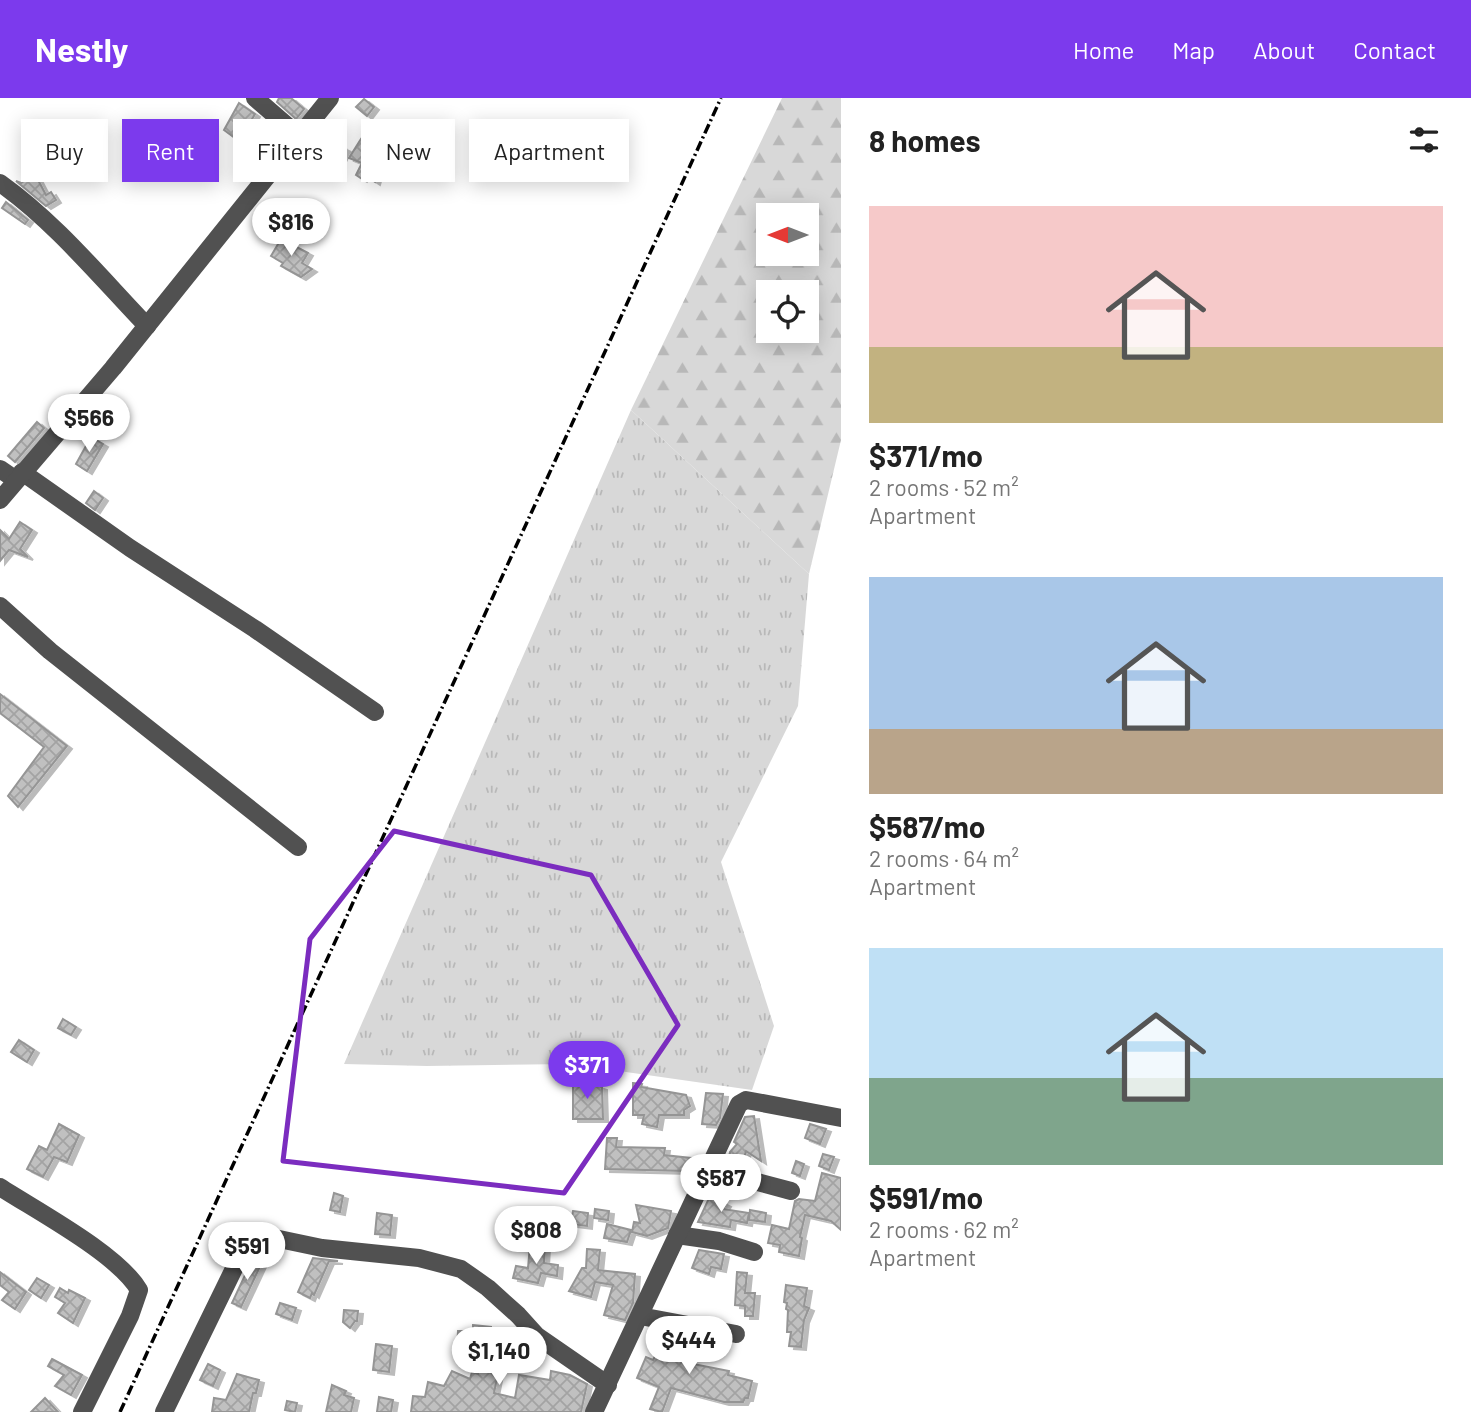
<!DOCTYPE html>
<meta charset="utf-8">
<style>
:root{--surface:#fff;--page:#f6f6f6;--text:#222;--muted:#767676;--accent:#7c3aed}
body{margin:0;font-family:Barlow,sans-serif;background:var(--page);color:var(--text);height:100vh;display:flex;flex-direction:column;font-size:26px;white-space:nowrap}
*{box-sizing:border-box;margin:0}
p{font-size:23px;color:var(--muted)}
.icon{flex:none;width:38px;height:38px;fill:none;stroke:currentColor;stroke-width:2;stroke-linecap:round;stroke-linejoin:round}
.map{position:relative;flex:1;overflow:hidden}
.details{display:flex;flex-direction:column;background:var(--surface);width:630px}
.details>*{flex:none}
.hud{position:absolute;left:21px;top:21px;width:665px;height:63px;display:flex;gap:14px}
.needle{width:46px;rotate:270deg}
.fabs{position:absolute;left:756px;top:105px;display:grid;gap:14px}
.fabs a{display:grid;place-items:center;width:63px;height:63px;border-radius:0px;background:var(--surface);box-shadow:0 4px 18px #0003;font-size:35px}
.price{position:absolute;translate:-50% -60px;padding:0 16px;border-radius:24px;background:#fff;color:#222;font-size:23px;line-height:46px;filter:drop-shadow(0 2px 4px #0008)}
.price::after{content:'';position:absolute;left:50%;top:42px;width:21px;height:16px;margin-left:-10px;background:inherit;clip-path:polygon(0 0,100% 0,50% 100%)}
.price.current{background:var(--accent);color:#fff}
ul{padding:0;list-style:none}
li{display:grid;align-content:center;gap:14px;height:371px;padding:0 28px}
li span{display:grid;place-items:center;height:217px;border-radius:0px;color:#555}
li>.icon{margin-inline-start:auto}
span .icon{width:126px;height:126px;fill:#fffc;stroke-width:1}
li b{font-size:30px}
h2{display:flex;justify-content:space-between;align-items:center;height:84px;padding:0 28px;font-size:30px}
.tag{padding:0 24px;border-radius:0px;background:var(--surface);box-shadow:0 4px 18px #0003;font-size:24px;line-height:63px}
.tag.current{background:var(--accent);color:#fff}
header{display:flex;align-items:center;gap:42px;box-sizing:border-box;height:98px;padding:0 35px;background:var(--accent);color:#fff}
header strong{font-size:33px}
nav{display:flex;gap:38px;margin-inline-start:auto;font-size:24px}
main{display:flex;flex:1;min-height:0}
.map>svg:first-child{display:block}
</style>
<header>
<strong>Nestly</strong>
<nav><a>Home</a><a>Map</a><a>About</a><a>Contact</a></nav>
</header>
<main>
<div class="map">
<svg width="841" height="1314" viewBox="0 0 841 1314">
<defs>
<pattern id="grass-tufts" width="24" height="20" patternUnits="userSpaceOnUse" patternTransform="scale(1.75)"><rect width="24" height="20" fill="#d8d8d8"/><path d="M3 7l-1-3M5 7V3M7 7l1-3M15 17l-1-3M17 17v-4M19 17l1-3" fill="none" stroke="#b8b8b8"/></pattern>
<pattern id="forest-firs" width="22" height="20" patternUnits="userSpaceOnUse" patternTransform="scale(1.75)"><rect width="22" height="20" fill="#d8d8d8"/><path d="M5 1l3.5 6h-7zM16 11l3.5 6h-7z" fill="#b8b8b8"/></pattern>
<pattern id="building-cross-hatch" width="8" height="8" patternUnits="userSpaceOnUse" patternTransform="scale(1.75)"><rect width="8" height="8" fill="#c0c0c0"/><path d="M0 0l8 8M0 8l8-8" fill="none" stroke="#a3a3a3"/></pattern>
<filter id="shadow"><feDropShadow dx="5" dy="3" stdDeviation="0" flood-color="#0004"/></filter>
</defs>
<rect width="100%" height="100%" fill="#fff"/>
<path fill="url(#grass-tufts)" d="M631,312L809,476L798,608L721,764L774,928L752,992L570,966L427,968L344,966Z"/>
<path fill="url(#forest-firs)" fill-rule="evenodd" d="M782,0H841V342L809,476L631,312ZM768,117H807V156H768ZM768,194H807V233H768Z"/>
<g fill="url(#building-cross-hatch)" stroke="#959595" stroke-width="2" filter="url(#shadow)">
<path d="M279,0H291L304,11L296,21L277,4Z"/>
<path d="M364,1L374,9L367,18L356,9Z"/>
<path d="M239,5L255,16L239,43L224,32Z"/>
<path d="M319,38L346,51L339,65L326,59L312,47Z"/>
<path d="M361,41L370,47L368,50L378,57L373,65L379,70L375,84L365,77L362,81L356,77L362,65L349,60Z"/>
<path d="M29,79L37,80L46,97L51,94L56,102L46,108L16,83L21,85Z"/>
<path d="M6,104L28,122L25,126L2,110Z"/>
<path d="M281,141L308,155L302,165L312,171L301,179L281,168L283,165L271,158Z"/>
<path d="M37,324L44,330L15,364L8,358Z"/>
<path d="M91,339L103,346L87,373L76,366Z"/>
<path d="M94,393L103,400L95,412L86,405Z"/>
<path d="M20,424L32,432L20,451L28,459L9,452L0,463V432L9,441Z"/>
<path d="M0,596L67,648L18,709L8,698L44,649L0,615Z"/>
<path d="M63,921L76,929L71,937L58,930Z"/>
<path d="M19,942L34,952L27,964L11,954Z"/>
<path d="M573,980L602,989L603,1021H573Z"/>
<path d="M633,985L642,986L641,989L686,997L690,1008L684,1012V1017H659L657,1029L642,1026L644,1017H633Z"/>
<path d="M706,995L723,996L720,1020L716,1027L702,1026Z"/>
<path d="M754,1018L761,1063L746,1053L742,1068L728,1064L730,1054L737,1046L734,1044L745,1019Z"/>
<path d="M59,1026L79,1037L67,1064L54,1059L43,1079L27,1071L39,1048L47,1052Z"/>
<path d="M810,1026L826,1031L820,1046L805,1040Z"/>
<path d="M607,1040H617L616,1049L665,1050L664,1057L691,1060V1065L698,1067L690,1083L683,1081L686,1073L605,1071Z"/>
<path d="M823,1056L834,1059L829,1072L819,1068Z"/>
<path d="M796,1063L804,1066L800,1078L792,1075Z"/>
<path d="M822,1075L841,1080V1132L831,1123L805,1117L800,1139L802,1140L799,1158L779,1154L780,1147L768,1145L772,1127L789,1131L795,1103L799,1101L815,1103Z"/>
<path d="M334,1095L343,1098L340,1114L330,1112Z"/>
<path d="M710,1098L726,1106L723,1111L749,1115L747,1125L731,1122L730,1129L698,1124Z"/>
<path d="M636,1107L671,1113L668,1130L647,1138L632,1134L634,1124L640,1125Z"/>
<path d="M595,1111L609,1113L608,1122L594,1120Z"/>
<path d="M750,1112L766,1115L765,1124L749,1122Z"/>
<path d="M573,1113L588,1115L587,1128L571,1126Z"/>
<path d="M377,1115L392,1117L390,1137L375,1136Z"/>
<path d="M502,1124L512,1125L510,1139L501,1137Z"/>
<path d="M607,1126L631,1132L627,1144L604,1140Z"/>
<path d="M530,1147L545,1148L544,1165L558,1167L557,1178L541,1175L538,1185L513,1180L516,1168L528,1170Z"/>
<path d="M587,1151L600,1152L598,1172L635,1176L633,1205L625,1222L604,1217L613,1187L595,1184L591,1199L569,1193L582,1170H586Z"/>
<path d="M699,1152L724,1156L721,1171L711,1169L709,1176L692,1170Z"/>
<path d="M254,1158L263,1162L241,1209L232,1205Z"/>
<path d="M313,1160L338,1163H329L314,1197L312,1195L310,1200L298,1194Z"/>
<path d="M0,1174L26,1194L15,1211L2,1202L9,1194L0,1187Z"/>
<path d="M737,1174L747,1175L745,1195H755L753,1218H745V1208L735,1207Z"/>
<path d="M37,1180L49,1187L41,1200L29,1192Z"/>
<path d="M786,1187L807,1190L804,1208L809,1210L804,1222L801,1249L789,1248L791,1234H787L788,1212L786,1211L787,1205L784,1204Z"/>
<path d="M60,1190L68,1195L69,1192L85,1200L73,1225L58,1215L65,1205L55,1199Z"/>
<path d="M280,1205L296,1210L292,1222L276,1216Z"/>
<path d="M344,1212L358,1213L357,1223H355L350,1230L343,1224Z"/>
<path d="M473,1227L491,1229L489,1263L500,1265L494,1295L515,1300L519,1277L550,1282L551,1273L570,1277L587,1286L581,1314H411L413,1298L425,1299L428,1284L444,1288L452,1273L470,1281L472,1274L478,1276L479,1253L457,1252L458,1233H473Z"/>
<path d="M681,1237L694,1240L688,1265L729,1273L728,1277L752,1283L748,1300H745L743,1304H724L671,1290L662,1314L650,1311L659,1289L637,1280L646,1259L653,1262L665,1240L678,1247Z"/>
<path d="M376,1246L392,1248L389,1274L373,1272Z"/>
<path d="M52,1261L82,1277L71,1297L55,1288L64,1277L48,1268Z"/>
<path d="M208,1266L220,1272L213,1288L200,1282Z"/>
<path d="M237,1276L259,1282L256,1295H253L249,1314H212L214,1300L226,1302Z"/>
<path d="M332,1287L346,1293L344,1297L354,1300L351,1314H326Z"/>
<path d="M379,1299L393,1302L391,1314H377Z"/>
<path d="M45,1300L58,1314H31Z"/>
<path d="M287,1303L297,1305L295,1314L285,1312Z"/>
</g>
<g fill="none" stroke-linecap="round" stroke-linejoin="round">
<g stroke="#515151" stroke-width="18">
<path d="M255,0L299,38"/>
<path d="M0,85C55,124 100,179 147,228"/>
<path d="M0,371L16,382"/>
<path d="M22,374L130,450L255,531L375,614"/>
<path d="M0,402L113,270L330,0"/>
<path d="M0,508L50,553L298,749"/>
<path d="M709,1071L791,1093"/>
<path d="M0,1089C37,1113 118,1156 139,1192L130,1218L82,1314"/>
<path d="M677,1137L719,1143L754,1154"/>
<path d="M640,1218L736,1236"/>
<path d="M164,1314L248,1142L260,1137L322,1150L419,1160L461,1171L488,1190L518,1217L537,1238L608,1287"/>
<path d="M594,1314L739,1006L746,1002L841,1020"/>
</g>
<path stroke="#000" stroke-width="3.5" stroke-dasharray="10 3.5 2 3.5" stroke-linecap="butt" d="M120,1314L721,0"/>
</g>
<path fill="none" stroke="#7b2cbf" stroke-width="5" stroke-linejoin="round" d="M394,733L591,777L678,927L564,1095L283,1063L310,841Z"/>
</svg>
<div class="fabs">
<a><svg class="needle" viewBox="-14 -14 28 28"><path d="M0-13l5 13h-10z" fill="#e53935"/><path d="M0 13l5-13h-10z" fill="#767676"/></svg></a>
<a><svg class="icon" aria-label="locate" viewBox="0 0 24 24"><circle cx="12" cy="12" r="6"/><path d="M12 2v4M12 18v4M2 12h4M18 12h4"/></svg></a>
</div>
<b class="price" style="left:291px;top:160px">$816</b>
<b class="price" style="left:89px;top:356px">$566</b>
<b class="price current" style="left:587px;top:1003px">$371</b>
<b class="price" style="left:721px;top:1116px">$587</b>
<b class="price" style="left:536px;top:1168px">$808</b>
<b class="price" style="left:247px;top:1184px">$591</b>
<b class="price" style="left:689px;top:1278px">$444</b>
<b class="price" style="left:499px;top:1289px">$1,140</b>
<div class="hud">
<a class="tag">Buy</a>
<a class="tag current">Rent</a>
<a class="tag">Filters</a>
<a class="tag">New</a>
<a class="tag">Apartment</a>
</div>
</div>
<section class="details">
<h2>8 homes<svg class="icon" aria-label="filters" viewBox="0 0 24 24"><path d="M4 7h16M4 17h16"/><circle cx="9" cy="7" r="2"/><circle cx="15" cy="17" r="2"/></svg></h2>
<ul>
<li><span style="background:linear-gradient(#f6c9c9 65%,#c2b280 0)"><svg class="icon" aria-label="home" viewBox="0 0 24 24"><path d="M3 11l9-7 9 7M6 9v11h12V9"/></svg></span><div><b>$371/mo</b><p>2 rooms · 52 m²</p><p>Apartment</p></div></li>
<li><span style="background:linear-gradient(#a9c7e8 70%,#b9a48a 0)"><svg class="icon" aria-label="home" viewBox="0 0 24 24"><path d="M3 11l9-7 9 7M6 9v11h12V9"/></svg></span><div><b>$587/mo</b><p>2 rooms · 64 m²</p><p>Apartment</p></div></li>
<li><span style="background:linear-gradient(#bfe0f5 60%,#7fa58c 0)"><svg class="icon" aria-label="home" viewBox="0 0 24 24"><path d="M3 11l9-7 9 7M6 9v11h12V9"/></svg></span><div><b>$591/mo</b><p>2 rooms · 62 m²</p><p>Apartment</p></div></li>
</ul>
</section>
</main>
